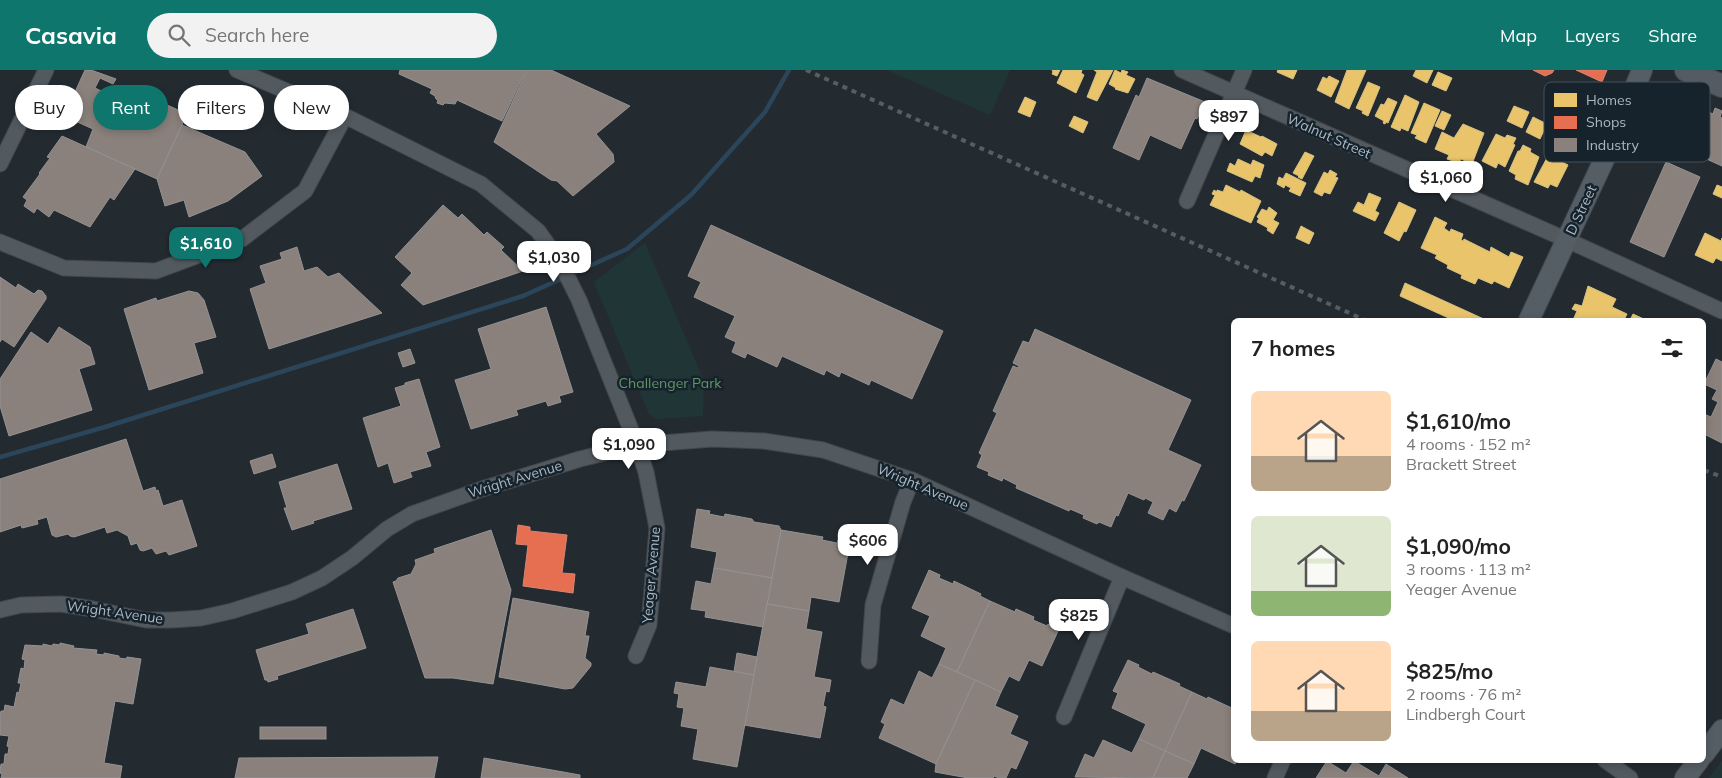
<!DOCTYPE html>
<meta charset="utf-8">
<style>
:root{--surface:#fff;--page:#f2f2f2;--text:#222;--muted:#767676;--accent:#0f766e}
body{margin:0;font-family:Mulish,sans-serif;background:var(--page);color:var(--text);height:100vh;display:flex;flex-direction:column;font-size:19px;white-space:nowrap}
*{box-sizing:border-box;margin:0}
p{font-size:16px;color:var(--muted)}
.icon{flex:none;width:28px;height:28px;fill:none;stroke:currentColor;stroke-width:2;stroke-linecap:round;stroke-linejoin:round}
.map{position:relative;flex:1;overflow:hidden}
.sheet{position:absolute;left:1231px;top:248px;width:475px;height:445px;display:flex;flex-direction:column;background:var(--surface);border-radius:8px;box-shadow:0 2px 8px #0003}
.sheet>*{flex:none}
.guide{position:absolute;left:15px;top:15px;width:475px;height:45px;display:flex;gap:10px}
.price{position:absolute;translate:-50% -42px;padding:0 11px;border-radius:10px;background:#fff;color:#222;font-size:16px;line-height:32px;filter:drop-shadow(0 1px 2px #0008)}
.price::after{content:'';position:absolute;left:50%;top:30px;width:15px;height:11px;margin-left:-8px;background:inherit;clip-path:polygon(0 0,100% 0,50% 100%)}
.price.on{background:var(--accent);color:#fff}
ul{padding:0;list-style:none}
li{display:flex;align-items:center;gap:15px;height:125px;padding:0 20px}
li span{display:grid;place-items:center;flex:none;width:140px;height:100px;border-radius:8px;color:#555}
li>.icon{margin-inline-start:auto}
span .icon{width:60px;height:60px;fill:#fffc;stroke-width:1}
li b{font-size:21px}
h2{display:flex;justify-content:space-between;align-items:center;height:60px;padding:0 20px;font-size:21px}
.tag{padding:0 18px;border-radius:22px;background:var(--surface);box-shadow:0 2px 8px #0003;font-size:18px;line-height:45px}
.tag.on{background:var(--accent);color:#fff}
header{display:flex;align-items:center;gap:30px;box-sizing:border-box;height:70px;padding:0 25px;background:var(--accent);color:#fff}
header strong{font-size:24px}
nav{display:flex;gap:28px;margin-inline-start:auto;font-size:18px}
.search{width:350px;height:45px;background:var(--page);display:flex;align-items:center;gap:12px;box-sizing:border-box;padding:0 18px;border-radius:28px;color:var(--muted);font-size:19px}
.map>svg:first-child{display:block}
</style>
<header>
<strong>Casavia</strong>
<div class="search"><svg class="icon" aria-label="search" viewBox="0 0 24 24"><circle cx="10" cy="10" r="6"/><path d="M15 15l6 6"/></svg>Search here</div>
<nav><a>Map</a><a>Layers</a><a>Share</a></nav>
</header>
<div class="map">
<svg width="1722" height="708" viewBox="0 0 1722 708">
<rect width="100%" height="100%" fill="#232b31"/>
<g fill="#203636">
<path d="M887,0H1010L990,45Z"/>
<path d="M645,173L704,311L703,346L657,349L649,344L594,212Z"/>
<path d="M1722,691V708H1709Z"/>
</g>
<g fill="#e9c46a" stroke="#d6c185">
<path d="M1052,0H1060L1057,6L1052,4L1053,2Z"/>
<path d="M1063,0H1082L1081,3L1084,5L1076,23L1057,13Z"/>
<path d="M1113,0L1097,31L1087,27L1097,2L1094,0Z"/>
<path d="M1115,0L1121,3L1122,0L1128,2L1126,5L1135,9L1128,23L1115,19L1116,18L1109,14Z"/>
<path d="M1278,0H1297L1293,9L1277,2Z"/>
<path d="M1347,0H1366L1349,39L1335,32Z"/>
<path d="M1416,0H1433L1427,13L1413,6Z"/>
<path d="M1438,2L1452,8L1446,21L1432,15Z"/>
<path d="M1329,6L1339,11L1331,27L1317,20L1323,7L1327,9Z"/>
<path d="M1368,12L1380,17L1368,46L1362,43L1363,41L1356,38Z"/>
<path d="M1405,25L1419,32L1408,61L1401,58L1400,61L1391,57Z"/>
<path d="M1025,27L1036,32L1030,47L1018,42Z"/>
<path d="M1388,28L1397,32L1388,53L1386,52L1385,54L1383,53L1384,51L1375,46L1381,34L1384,35Z"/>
<path d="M1424,33L1440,40L1426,73L1415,68L1417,65L1411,63Z"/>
<path d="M1514,36L1529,42L1522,58L1507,51Z"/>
<path d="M1442,41L1451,45L1444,60L1435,56Z"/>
<path d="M1074,46L1088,52L1083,63L1069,56Z"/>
<path d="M1533,47L1547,54L1540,69L1526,62Z"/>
<path d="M1463,54L1484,63L1472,94L1461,89L1459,93L1447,89L1449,85L1435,79L1442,62L1454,68Z"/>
<path d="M1246,60L1261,67L1262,66L1277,74L1272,86L1265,82L1262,86L1240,74Z"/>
<path d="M1496,64L1505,68L1507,65L1516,68L1513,74L1515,75L1505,97L1498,93L1496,98L1482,91Z"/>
<path d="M1556,65L1571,72L1562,92L1568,95L1557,117L1550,114L1548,118L1534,112L1548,86L1554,88L1556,83L1549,80Z"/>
<path d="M1523,75L1531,79L1530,82L1539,87L1528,115L1515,109L1516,105L1509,101L1518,81H1520Z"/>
<path d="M1305,82L1314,86L1302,109L1298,107L1299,106L1293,103Z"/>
<path d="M1238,89L1251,95L1253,90L1264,95L1260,108L1255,106L1252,112L1227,101L1230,93L1235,96Z"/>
<path d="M1330,100L1337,104L1335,107L1338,108L1330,124L1324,122L1322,126L1314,122L1324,102L1328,104Z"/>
<path d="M1286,103L1306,113L1300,126L1289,121L1291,118L1285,115L1284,118L1277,114L1279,107L1283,109Z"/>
<path d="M1226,115L1240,122L1241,120L1261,131L1251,153L1210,135L1215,125L1212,124L1214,120L1217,122V120L1223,122Z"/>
<path d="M1717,115L1722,117V128L1713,124Z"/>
<path d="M1369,123L1381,128L1375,141L1379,143L1375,151L1353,141L1358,132L1364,135Z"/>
<path d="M1399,132L1416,140L1406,162L1404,161L1399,171L1384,163Z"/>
<path d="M1269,137L1277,143L1273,150L1279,153L1273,164L1267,160L1268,158L1257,152L1259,148L1257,147L1262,139L1267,141Z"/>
<path d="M1435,147L1447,153L1444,158L1448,161L1450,162L1451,159L1463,164L1461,170L1463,171L1464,169L1490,182L1491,177L1509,187L1511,182L1523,187L1509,218L1494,211L1492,214L1478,208L1475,214L1461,208L1462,205L1447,198L1448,195L1435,188L1437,185L1421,178Z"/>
<path d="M1301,156L1314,163L1309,174L1296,168Z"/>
<path d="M1705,163L1721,171L1722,168V191L1716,188L1713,193L1695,185Z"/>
<path d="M1405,213L1486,250H1453L1400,226Z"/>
<path d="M1588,216L1616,229L1612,237L1627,244L1624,250H1573L1577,241L1572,239L1575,234L1582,236Z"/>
<path d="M1633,244L1646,250H1630Z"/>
</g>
<g fill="#e76f51" stroke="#d58574">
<path d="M1533,0H1554L1552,3L1545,6Z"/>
<path d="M1576,0H1607L1602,12Z"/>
<path d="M518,455L530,457V461L567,465L562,503L575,504L573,523L523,516L528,475L516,474Z"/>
</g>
<g fill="#8a817c" stroke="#949292">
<path d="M85,0H91L116,9L113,14L100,8L95,18L148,43L153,32L139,26L141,21L154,29L187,44L157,109L86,77L93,59L64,46L70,34V26L75,22Z"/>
<path d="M400,0H526L502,51L457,30L455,34L445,33L443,35L437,33L438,30L436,29L435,26L430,23L432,19L399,4Z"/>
<path d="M527,0H551L630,36L596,64L613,84L614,92L573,126L557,111L551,110L494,72Z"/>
<path d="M1147,8L1205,32L1197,49L1195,48L1181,79L1150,65L1139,90L1113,78L1136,25L1139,27Z"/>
<path d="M1689,33L1713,44L1715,38L1722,41L1720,47L1722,48V96L1671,73Z"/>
<path d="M182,55L245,82L262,106L228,131L189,147L184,130L165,136L157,109Z"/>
<path d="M62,66L135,99L114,130L110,127L90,157L54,140L49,147L37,138L34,143L24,136L27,130L23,127L40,104L39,103L50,88L47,87Z"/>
<path d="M1666,92L1700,107L1664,187L1630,172Z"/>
<path d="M443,135L458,148L462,144L484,165L487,162L504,177L501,180L523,201L423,235L401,215L412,203L395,187Z"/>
<path d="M711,155L943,261L912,329L871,310L869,315L841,302L839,307L826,300L824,305L782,286L777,297L747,283L745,288L732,282L736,272L725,267L735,246L694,227L701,212L688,206Z"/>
<path d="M297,177L304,201L317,197L328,207L339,203L382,243L269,279L250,219L266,213L260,196L282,189L280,183Z"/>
<path d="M0,207L16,218L18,214L34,224L38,220L42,221L46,226V229L14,277L2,269L0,272Z"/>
<path d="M189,221L198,223L204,230L216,267L194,273L203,303L149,320L124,239L156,228L157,231Z"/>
<path d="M546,237L573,322L559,326L561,332L548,336L546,331L516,340L518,345L471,359L455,310L491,299L478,259Z"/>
<path d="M59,257L90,277L95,294L79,299L92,340L9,366L0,336V309L31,262L48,274Z"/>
<path d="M1035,259L1191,330L1168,380L1201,395L1184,431L1182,430L1176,442L1169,438L1163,450L1148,443L1153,432L1145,428L1144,430L1128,423L1118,446L1116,445L1111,457L1099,452L1097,454L1083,448L1084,445L1070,439L1069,441L1016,418L1017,415L1003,408L1002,411L988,405L989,402L977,397L982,385L979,383L997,343L993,341L1013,296L1018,298L1019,296L1013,293L1023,271L1029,273Z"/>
<path d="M410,279L415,293L403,297L398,283Z"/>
<path d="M1716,289L1722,292V373L1704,364V344L1711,347L1718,332L1712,329L1717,320L1704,314Z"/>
<path d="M419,309L440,377L426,382L431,396L410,402L412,407L394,413L388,393L378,397L363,348L401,336L395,318L405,315V313Z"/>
<path d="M126,369L143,421L155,417L156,421L158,420L163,436L182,430L197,476L172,484L169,485L166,481L156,484L152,478L143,481L140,480L137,473L131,475L128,466L117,460L107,463L105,457L74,467L70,466L68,464L56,467L52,465L47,447L37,450L38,454L22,458L21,455L0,462V409Z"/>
<path d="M272,384L276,397L254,404L250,391Z"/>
<path d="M337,394L352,439L313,451L314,453L292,460L284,438H287L279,412Z"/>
<path d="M697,439L710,441L709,444L724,447L725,444L752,449L754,452L779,456L781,460L772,508L714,498L717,482L691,477Z"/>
<path d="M491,460L511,520L493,614L453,608H425L393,512L396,511L398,508L411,504L416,494L415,490L435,483L434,479Z"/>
<path d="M781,460L823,467L822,470L837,473L838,470L850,472L839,532L811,527L809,541L767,534Z"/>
<path d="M714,498L772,508L763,557L705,547L706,541L691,539L696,511L711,514Z"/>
<path d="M929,500L940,505L939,508L953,514L954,511L981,524L980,526L990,531L957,602L939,594L946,578L921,566L930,546L912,538Z"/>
<path d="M513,528L589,542L585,566H589L585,588L591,593V596L573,618L565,619L499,607Z"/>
<path d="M990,531L1015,542L1016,539L1034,547L1033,550L1047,556L1048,554L1059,559L1042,596L1029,590L1019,611L1009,606L1001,622L957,602Z"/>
<path d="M767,534L809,541L806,559L822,562L814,607L831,610L829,622L826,621L823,636L826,637L820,668L744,655Z"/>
<path d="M353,539L366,578L277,606L278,609L268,612L267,610H265L256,580L309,564L306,554Z"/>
<path d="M60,573L74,576L73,578L97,580L96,584L104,585V583L119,586V588L126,589L127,587L141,589L133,634L115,631L104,693L122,696L120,708H1L2,704L0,703V701L1,694H4L5,684H8L9,677L7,676L9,666L0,665V647L1,641H4L5,635L14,637L17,622L19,623L21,613H18L21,598L24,599L25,590L22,589L25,575L43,576V574L52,576L53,574L60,575Z"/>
<path d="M737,583L757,587L754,605L734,602Z"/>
<path d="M1128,590L1139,595L1138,597L1152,604L1153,602L1180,614L1179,616L1192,622L1165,681L1139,669L1146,654L1112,638L1118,623L1113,621Z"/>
<path d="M939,594L975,610L936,694L879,668L885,654L881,652L891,629L904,635L919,601L932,608Z"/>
<path d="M710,597L754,605L737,697L693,689L698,659L681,656L684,638L677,637L679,624L674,623L676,612L706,617Z"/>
<path d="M975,610L1001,622L995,636L1018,646L1010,664L1028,672L1016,699L1011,697L1006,708H999L994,706L993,708H968L935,702L936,694Z"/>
<path d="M1192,622L1207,629L1208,627L1234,639V690H1237L1235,694L1201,678L1194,694L1165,681Z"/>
<rect x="260" y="657" width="66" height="12"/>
<path d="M1139,669L1165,681L1153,708L1075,707L1085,684L1094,688L1103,670L1132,683Z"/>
<path d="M1165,681L1194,694L1187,708H1153Z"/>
<path d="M438,687L434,708H235L239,688Z"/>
<path d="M484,688L580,705V708H481Z"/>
<path d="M1327,691L1346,703L1354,691L1379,706L1386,694L1408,708H1316Z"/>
</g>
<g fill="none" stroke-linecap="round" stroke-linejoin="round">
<path stroke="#2b465a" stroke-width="4.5" d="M0,387L105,357L523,226L627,179L691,125L765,42L789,0"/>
<g stroke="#41474c" stroke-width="17">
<g id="street">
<path d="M237,0L345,46L481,114L538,161L560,192L579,230L637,375L646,402L657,458L649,555L636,586"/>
<path d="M1182,0L1567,170L1722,241"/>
<path d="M0,94L46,0"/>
<path d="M1187,131L1244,0"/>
<path d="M0,172L64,198L156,201L242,169L305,121L345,46"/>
<path d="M0,540L21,535L61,534L93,539L146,550H172L201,548L232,541L292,522L322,508L352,488L387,459L412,444L482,419L580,389L637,375L712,369L764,371L823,380L912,410L1122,507L1234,556"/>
<path d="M869,591L873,535L903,432L912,410"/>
<path d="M1064,647L1122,507"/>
<path d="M1605,690L1630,708"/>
<path d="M1275,708L1283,690"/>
</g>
</g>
<g stroke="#41474c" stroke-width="22">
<g id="secondary">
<path d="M1529,250L1616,64L1642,0"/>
<path d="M1704,684L1722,660"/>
<path d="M1685,708L1699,690"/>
</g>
</g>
<g stroke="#40484e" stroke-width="24">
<path id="primary" d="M1686,0L1722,16"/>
</g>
<use href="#street" stroke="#525a60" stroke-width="15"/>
<use href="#secondary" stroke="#565e65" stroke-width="20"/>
<use href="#primary" stroke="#545b62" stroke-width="22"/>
<g stroke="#565e63" stroke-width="4" stroke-dasharray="5 5" stroke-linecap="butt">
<path d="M806,0L1365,250"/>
<path d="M1704,400L1722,407"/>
</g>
</g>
<g text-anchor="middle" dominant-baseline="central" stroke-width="5" stroke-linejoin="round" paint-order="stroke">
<g font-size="14" fill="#aab9c5" stroke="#16232c">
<text transform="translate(1329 66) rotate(24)">Walnut Street</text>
<text transform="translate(1581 140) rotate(-65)">D Street</text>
<text transform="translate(515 409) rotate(-17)">Wright Avenue</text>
<text transform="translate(923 417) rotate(23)">Wright Avenue</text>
<text transform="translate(651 505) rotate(-85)">Yeager Avenue</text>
<text transform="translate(115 542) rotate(8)">Wright Avenue</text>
</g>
<g font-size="14" fill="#609764" stroke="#16232c">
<text x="670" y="313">Challenger Park</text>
</g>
</g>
<rect x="1544" y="12" width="166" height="80" rx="8" fill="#16232c" stroke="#42505a" stroke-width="1"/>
<rect x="1554" y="23" width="23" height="14" fill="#e9c46a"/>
<rect x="1554" y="46" width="23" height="13" fill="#e76f51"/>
<rect x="1554" y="68" width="23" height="14" fill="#8a817c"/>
<g font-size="14" fill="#aab9c5">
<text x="1586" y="35">Homes</text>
<text x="1586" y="57">Shops</text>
<text x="1586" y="80">Industry</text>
</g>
</svg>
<b class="price" style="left:1229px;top:72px">$897</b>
<b class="price" style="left:1446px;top:133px">$1,060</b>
<b class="price on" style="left:206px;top:199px">$1,610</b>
<b class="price" style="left:554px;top:213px">$1,030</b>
<b class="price" style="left:629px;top:400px">$1,090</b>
<b class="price" style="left:868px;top:496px">$606</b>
<b class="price" style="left:1079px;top:571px">$825</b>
<div class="guide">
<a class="tag">Buy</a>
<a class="tag on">Rent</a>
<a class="tag">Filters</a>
<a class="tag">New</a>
</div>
<section class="sheet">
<h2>7 homes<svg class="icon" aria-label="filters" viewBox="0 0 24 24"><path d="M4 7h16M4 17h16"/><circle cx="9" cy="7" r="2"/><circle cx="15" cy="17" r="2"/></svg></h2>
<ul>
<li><span style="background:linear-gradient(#ffd9b3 65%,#b9a48a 0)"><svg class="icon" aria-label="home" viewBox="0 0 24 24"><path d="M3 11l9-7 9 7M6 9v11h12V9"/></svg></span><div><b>$1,610/mo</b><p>4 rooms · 152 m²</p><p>Brackett Street</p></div></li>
<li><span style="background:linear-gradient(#dfe7d0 75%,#8fb573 0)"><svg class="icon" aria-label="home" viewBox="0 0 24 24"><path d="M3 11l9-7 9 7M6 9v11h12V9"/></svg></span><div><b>$1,090/mo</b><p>3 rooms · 113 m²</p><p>Yeager Avenue</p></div></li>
<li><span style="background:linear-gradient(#ffd9b3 70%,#b9a48a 0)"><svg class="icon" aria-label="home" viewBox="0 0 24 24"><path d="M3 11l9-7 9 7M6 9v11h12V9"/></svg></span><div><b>$825/mo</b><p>2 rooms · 76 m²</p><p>Lindbergh Court</p></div></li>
</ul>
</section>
</div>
